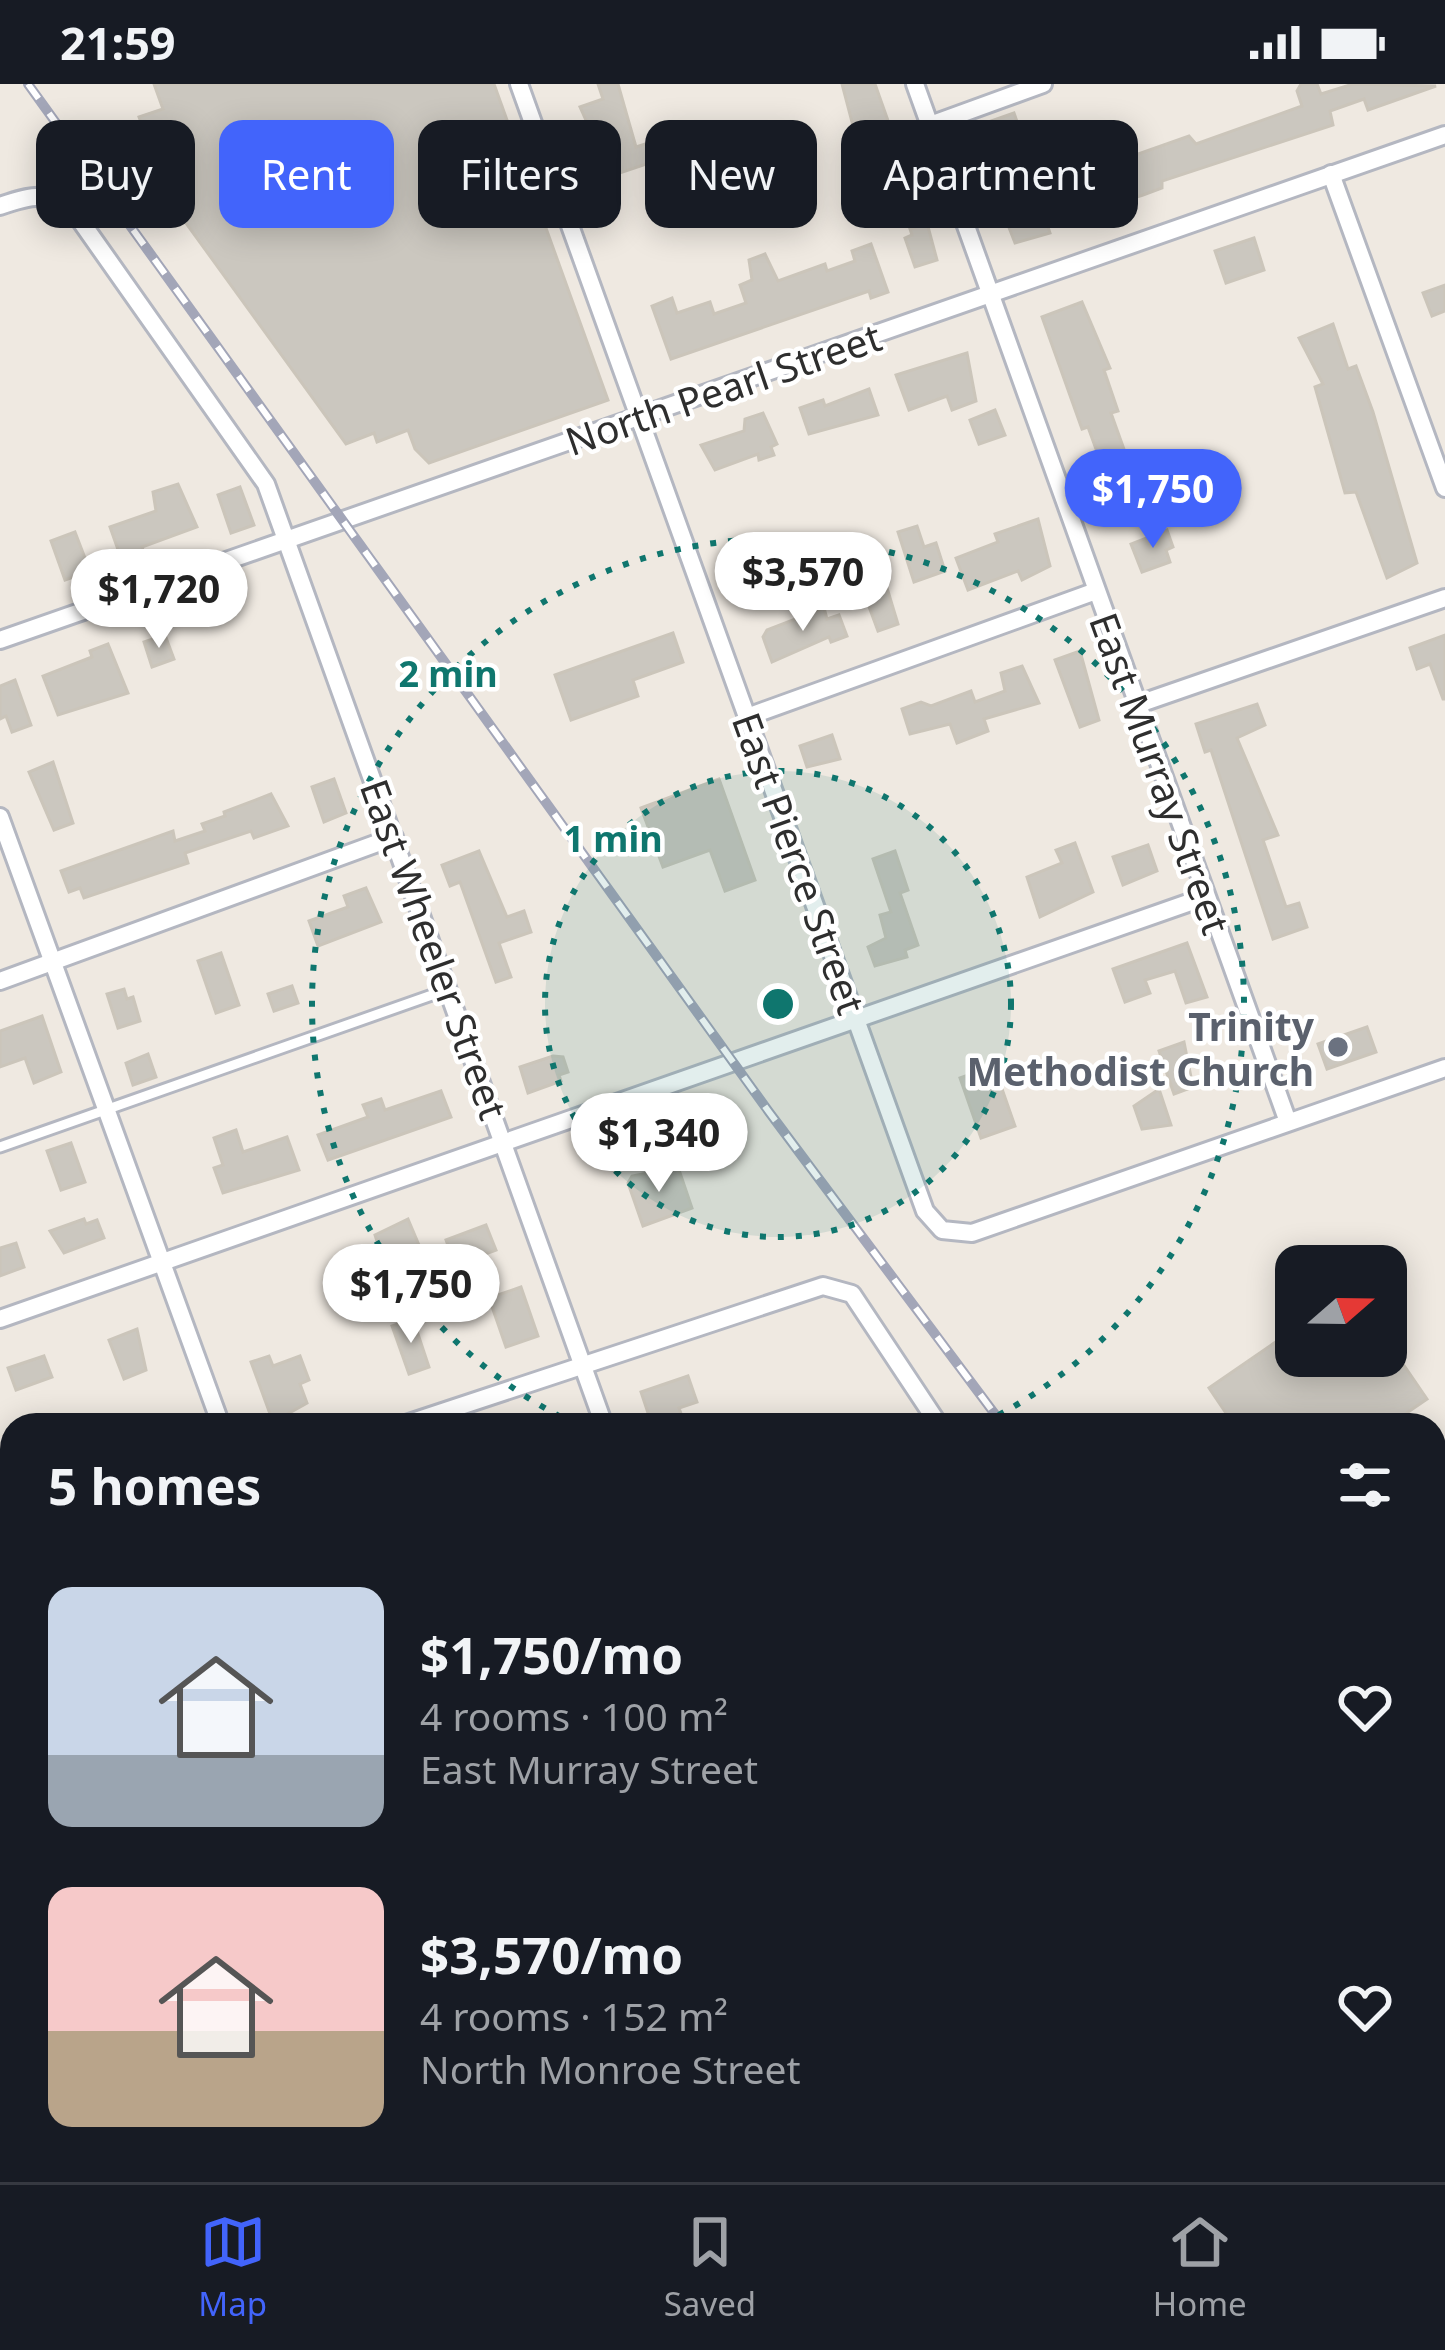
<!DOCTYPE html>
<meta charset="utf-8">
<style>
:root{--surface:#171b24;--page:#20242c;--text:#f1f3f6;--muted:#9ea1a6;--line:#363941;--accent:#4264fb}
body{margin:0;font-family:"Noto Sans",sans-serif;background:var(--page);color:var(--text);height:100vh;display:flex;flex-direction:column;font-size:45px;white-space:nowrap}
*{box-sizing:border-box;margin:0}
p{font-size:39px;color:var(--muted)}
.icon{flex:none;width:66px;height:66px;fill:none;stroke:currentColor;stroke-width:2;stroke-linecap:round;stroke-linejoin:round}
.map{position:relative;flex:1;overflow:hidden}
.details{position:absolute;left:0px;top:1329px;width:1446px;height:771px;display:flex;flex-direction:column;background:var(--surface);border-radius:36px 36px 0 0;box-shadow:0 6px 30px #0003}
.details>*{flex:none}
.top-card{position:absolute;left:36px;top:36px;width:1374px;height:108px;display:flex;gap:24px}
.needle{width:78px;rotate:70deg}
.buttons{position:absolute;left:1275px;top:1161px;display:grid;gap:24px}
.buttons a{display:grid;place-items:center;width:132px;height:132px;border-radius:24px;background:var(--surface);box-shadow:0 6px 30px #0003;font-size:60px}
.price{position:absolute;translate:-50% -102px;padding:0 27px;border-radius:42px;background:#fff;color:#222;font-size:39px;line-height:78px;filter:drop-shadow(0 3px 6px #0008)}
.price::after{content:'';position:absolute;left:50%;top:72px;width:36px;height:27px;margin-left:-18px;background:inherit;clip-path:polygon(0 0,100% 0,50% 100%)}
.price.current{background:var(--accent);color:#fff}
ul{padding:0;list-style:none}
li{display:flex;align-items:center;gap:36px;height:300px;padding:0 48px}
li span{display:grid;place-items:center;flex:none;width:336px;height:240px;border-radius:24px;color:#555}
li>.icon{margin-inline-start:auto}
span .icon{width:144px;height:144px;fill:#fffc;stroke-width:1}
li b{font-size:51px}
h2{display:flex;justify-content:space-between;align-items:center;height:144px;padding:0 48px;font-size:51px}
.pill{padding:0 42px;border-radius:24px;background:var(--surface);box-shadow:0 6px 30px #0003;font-size:42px;line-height:108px}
.pill.current{background:var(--accent);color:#fff}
.status{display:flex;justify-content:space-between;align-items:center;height:84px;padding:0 60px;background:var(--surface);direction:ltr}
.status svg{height:33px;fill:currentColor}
.tabs{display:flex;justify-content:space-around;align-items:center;height:168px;border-top:3px solid var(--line);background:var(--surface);font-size:33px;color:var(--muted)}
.tabs a{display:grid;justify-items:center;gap:6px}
.tabs .current{color:var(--accent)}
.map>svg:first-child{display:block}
</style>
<div class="status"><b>21:59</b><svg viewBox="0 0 49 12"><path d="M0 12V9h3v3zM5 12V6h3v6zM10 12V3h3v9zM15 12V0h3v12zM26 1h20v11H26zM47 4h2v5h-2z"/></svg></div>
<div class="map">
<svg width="1445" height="2098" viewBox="0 0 1445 2098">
<rect width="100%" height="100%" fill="#efe9e1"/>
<g fill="#cbc7bf" stroke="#cbc5ba" stroke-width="3">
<path d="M154,0H494L608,316L429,379L415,365L408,346L377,358L374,349L346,360L170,117L139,33L163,25Z"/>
<path d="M598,0H618L636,63L648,59L655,77L611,92L580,23L603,15Z"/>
<path d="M842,0H875L891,45L857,57Z"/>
<path d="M1301,0H1317L1321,10L1353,0L1436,2L1368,26L1364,15L1330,27L1333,41L1162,97V104L1143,111L1102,124L1099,120L1079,63L1101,56L1110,80L1189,52L1196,60L1302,22L1297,7Z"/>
<path d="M1014,29L1019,43L1010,46L1013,52L988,61L980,41Z"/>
<path d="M1028,79L1030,85L1040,81L1050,108L1038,114L1050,149L1015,159L991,97Z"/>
<path d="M927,139L937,176L915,183L905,154L912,151L910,145Z"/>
<path d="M1254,154L1264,186L1226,199L1215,167Z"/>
<path d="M871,160L888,208L871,214L869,207L671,275L652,222L672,214L677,229L710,218L714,230L746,219L740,201L752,196L749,176L765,170L778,197L825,180L827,187L855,177L852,167Z"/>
<path d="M1445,201V227L1432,232L1423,209Z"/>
<path d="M1082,218L1110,284L1104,286L1118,327L1111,329L1130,382L1105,390L1088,343L1082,345L1042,233Z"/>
<path d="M1333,240L1348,285L1356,282L1373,328L1417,479L1387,494L1356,408L1345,409L1315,303L1323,300L1299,254Z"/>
<path d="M967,269L976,317L952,326L947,312L909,326L896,291Z"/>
<path d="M869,305L878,331L809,350L800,324L823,316L825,322Z"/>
<path d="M995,326L1005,351L979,360L970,336Z"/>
<path d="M763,329L777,360L771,363L774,371L759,376L758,370L715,386L701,361L744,347L745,335Z"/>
<path d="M178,400L197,443L142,463L144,469L122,477L110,443L156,427L153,408Z"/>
<path d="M240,403L254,441L231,449L218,411Z"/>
<path d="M1038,435L1050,482L1022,496L1018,487L968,506L956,474L998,458L995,450Z"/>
<path d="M917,442L924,463L936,459L945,487L914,498L898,448Z"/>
<path d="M1167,446L1173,463L1166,466L1170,478L1142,488L1131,460Z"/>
<path d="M75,448L90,487L65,496L51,457Z"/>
<path d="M884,494L898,540L878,547L861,501Z"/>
<path d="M824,524L827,535L839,531L847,552L831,558L829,553L772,578L763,553L767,546Z"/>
<path d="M673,549L683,578L633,596L638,612L571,636L555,591Z"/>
<path d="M165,551L174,575L152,583L144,558Z"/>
<path d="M1445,551V615H1443L1430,580L1417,585L1410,564Z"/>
<path d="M108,560L128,609L58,631L43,592L92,573L90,567Z"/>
<path d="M1080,567L1099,636L1080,643L1055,576Z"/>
<path d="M1022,582L1039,619L984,635L988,647L957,659L950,640L910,650L902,625L921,618L931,622L971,607L975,618L1005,607L1001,589Z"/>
<path d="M15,596L31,641L12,648L6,632L0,635V602Z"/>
<path d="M1257,620L1265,641L1237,654L1278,751L1263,756L1286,823L1299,819L1307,843L1273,855L1211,666L1205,668L1196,640Z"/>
<path d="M832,651L840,675L807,683L800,662Z"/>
<path d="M53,678L73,739L54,746L29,688Z"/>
<path d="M334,695L346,729L324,738L312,703Z"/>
<path d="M719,695L755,796L725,807L710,766L663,783L641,724Z"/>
<path d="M271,710L288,742L254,754L251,747L185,769L188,779L84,814L80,804L69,808L61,787L173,747L175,757L205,747L202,740L225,732L224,728Z"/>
<path d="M1075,759L1093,808L1040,833L1027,793L1062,779L1056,766Z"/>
<path d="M1148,761L1157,787L1123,801L1113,773Z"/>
<path d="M479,767L507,833L524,827L531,848L499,859L511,893L496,898L460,798L450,802L442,781Z"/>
<path d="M895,767L908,806L900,809L918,861L905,866L907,873L875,882L868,863L886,854L880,831L891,828L873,775Z"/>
<path d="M366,804L381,838L318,862L309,837L348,823L344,812Z"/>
<path d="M1187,859L1207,913L1186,919L1175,887L1145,896L1150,909L1125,918L1113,885Z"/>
<path d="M221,869L239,921L216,929L198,877Z"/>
<path d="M292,902L298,919L274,927L268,910Z"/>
<path d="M124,905L127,915L133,913L140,937L118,944L107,910Z"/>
<path d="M42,932L61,988L34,999L25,974L0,983V947Z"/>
<path d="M1367,943L1376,968L1327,985L1318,960Z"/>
<path d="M1184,958L1193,1003L1174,1010L1159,967Z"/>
<path d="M148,970L156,993L133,1001L126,979Z"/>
<path d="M553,972L563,973L568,988L559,991L561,997L528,1009L520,983Z"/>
<path d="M994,982L1015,1042L981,1054L960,994Z"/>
<path d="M1159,1005L1171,1041L1142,1045L1134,1022Z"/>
<path d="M441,1007L451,1033L328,1076L318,1051L368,1033L363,1021L381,1015L385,1026Z"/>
<path d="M236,1046L243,1068L287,1053L299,1086L223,1109L214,1084L223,1081L214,1054Z"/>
<path d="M71,1059L85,1098L61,1106L47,1067Z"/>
<path d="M678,1083L692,1124L643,1142L628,1099L632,1092Z"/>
<path d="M84,1135L86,1140L97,1136L104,1154L64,1169L50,1147Z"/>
<path d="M408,1135L424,1173L386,1185L375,1151Z"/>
<path d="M486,1141L496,1166L455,1181L446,1156Z"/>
<path d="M16,1159L24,1183L0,1192V1164Z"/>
<path d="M521,1203L538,1252L506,1263L489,1214Z"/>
<path d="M413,1235L429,1283L409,1290L392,1242Z"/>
<path d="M1296,1244V1272H1386V1255L1427,1315L1389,1341H1234L1209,1304Z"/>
<path d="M137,1245L146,1286L124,1295L109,1256Z"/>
<path d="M44,1272L52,1293L16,1306L8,1284Z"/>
<path d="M269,1272L273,1282L300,1272L309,1296L300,1300L307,1319L273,1338L251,1278Z"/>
<path d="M688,1292L697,1318L679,1324L685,1341H652L641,1308Z"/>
</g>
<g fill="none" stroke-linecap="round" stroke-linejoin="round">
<g stroke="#b4b7c1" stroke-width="15">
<g id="lane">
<path d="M0,1063L449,905"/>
<path d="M0,1812L12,1808"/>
<path d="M685,2088L688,2098"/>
<path d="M1073,2088L1076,2098"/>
</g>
</g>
<g stroke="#b4b7c1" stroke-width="22">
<g id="street">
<path d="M519,0L925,1127L942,1146L972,1149L1445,984"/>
<path d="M915,0L1288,1038"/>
<path d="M930,41L1043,0"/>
<path d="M1331,90L1445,404"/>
<path d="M0,122C31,111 50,106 75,129L266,400L604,1341"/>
<path d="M0,556L1445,51"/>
<path d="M1136,621L1445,514"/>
<path d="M747,633L1096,507"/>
<path d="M0,733L221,1341"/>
<path d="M0,897L394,753"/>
<path d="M0,1235L1205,813"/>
<path d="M403,1341L823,1202L852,1210L939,1341"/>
<path d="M0,1726L12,1721"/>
<path d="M485,2088L489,2098"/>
<path d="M869,2088L873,2098"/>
<path d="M1263,2088L1267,2098"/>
</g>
</g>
<use href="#lane" stroke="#fff" stroke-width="9"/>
<use href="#street" stroke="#fff" stroke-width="16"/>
<g stroke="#a3a6b8" stroke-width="10">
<g id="rail">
<path d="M28,0L769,1028L1003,1341"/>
<path d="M1434,1938L1445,1954"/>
</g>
</g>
<use href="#rail" stroke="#fff" stroke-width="6" stroke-dasharray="18" stroke-linecap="butt"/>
</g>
<circle cx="778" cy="920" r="233" fill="#0f766e" fill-opacity=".12"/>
<g fill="none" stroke="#0f766e" stroke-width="6" stroke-dasharray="6 12">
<circle cx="778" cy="920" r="233"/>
<path d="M577 1341A466 466 0 1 1 979 1341"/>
</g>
<circle fill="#6b7280" stroke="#fff" stroke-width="4.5" cx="1338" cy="963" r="12"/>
<g text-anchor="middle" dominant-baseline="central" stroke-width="9" stroke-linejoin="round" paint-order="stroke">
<g font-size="39" fill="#2e2e2e" stroke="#fff">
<text transform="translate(723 304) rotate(-19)">North Pearl Street</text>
<text transform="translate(1161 689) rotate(70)">East Murray Street</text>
<text transform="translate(800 779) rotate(70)">East Pierce Street</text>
<text transform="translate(435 865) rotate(70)">East Wheeler Street</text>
</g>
<g font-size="39" font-weight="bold" fill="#5b616d" stroke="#fff" text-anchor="end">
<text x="1314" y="941">Trinity<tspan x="1314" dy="45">Methodist Church</tspan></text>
</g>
</g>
<circle cx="778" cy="920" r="18" fill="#0f766e" stroke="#fff" stroke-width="6"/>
<g font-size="36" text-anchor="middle" font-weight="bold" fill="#0f766e" stroke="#fff" stroke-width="9" stroke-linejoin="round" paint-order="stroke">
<text x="448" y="603">2 min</text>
<text x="613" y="768">1 min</text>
</g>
</svg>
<div class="buttons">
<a><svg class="needle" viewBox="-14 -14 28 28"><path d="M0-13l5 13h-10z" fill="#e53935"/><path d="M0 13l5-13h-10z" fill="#9ea1a6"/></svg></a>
</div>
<b class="price current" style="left:1153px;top:467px">$1,750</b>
<b class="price" style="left:803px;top:550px">$3,570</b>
<b class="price" style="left:159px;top:567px">$1,720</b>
<b class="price" style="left:659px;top:1111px">$1,340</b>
<b class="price" style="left:411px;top:1262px">$1,750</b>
<div class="top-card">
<a class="pill">Buy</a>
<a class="pill current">Rent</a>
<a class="pill">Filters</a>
<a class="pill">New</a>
<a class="pill">Apartment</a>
</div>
<section class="details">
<h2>5 homes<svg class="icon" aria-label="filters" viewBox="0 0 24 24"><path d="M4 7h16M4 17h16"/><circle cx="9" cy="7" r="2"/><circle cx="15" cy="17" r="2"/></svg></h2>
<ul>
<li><span style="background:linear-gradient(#c9d6e8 70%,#9aa5b1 0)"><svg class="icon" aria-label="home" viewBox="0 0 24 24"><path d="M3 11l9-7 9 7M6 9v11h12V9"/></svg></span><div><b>$1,750/mo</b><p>4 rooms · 100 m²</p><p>East Murray Street</p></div><svg class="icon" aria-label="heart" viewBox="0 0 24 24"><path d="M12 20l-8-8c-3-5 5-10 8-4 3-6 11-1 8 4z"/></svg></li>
<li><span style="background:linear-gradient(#f6c9c9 60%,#b9a48a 0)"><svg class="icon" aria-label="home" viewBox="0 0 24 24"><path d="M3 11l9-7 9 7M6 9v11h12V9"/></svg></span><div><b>$3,570/mo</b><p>4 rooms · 152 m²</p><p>North Monroe Street</p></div><svg class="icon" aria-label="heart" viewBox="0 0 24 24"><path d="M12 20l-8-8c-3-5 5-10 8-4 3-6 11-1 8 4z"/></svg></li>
</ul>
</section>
</div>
<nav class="tabs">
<a class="current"><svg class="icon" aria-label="map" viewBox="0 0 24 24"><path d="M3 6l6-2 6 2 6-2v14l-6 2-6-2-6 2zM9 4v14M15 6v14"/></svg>Map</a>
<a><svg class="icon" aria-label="saved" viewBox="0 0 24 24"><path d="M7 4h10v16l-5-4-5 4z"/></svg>Saved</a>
<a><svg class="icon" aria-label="home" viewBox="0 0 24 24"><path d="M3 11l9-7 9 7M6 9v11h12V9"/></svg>Home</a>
</nav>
